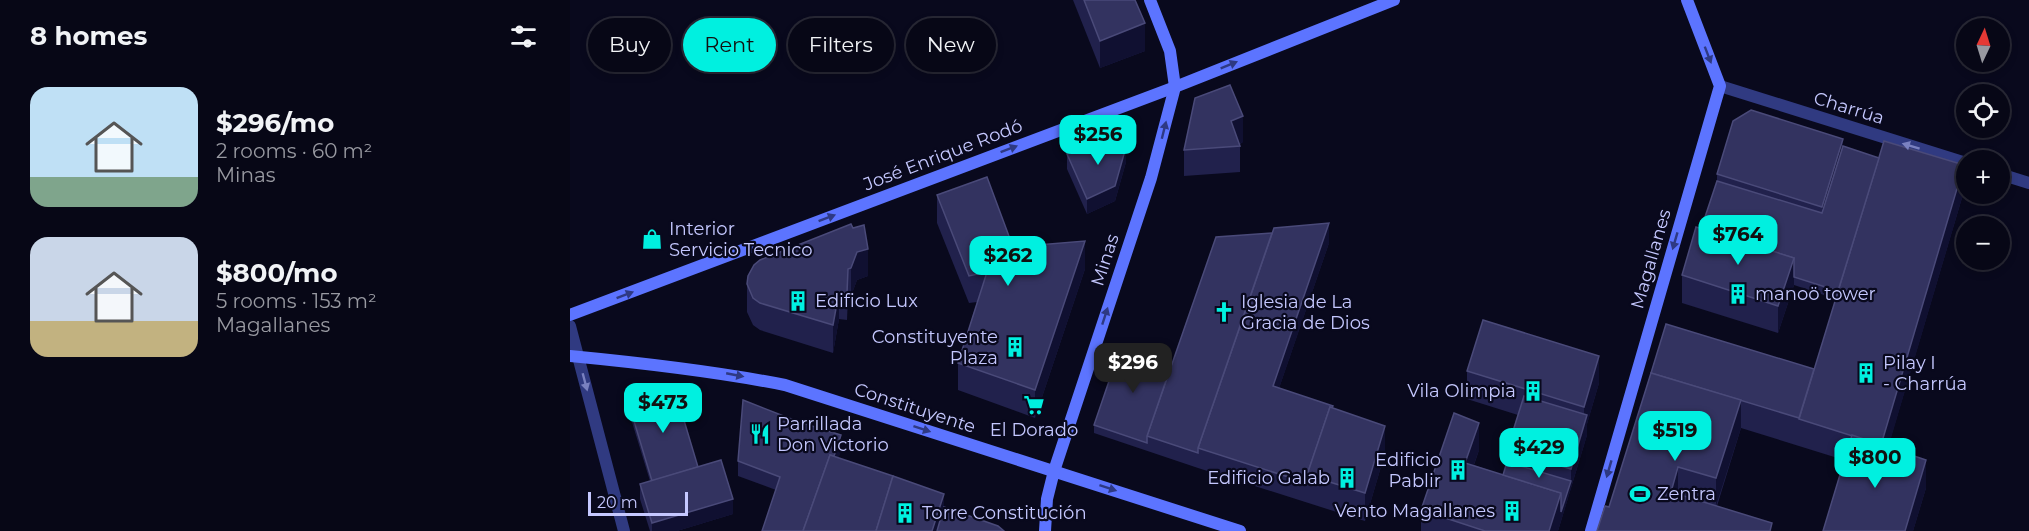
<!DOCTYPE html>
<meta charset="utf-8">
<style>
:root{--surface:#070716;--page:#10101f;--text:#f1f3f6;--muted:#9899a1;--line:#282835;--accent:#00f0e0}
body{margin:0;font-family:Montserrat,sans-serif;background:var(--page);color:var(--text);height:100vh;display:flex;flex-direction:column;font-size:22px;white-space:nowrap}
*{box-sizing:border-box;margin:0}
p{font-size:20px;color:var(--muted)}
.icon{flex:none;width:33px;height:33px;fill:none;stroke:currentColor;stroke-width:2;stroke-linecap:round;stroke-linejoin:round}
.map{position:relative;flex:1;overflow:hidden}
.side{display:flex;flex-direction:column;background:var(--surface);width:570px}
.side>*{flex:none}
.hud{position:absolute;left:18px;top:18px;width:570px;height:54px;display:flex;gap:12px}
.needle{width:39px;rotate:4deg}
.tools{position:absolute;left:1386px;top:18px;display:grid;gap:12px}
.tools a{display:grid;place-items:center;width:54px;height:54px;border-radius:50%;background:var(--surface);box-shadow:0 3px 9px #0003,0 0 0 2px var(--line);font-size:30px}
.scale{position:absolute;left:18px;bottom:15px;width:100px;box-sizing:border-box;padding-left:6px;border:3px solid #c5c8ff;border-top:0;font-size:16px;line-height:21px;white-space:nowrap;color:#c5c8ff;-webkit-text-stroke:4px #09091d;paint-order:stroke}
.price{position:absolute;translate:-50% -51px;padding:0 14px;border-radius:12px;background:var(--accent);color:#111;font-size:20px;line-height:39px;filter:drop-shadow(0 2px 3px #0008)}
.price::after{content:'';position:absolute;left:50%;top:36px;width:18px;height:14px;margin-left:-9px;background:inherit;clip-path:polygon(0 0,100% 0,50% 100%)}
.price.active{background:#222;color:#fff}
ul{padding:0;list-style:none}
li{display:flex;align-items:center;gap:18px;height:150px;padding:0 30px}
li span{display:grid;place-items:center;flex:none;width:168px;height:120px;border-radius:18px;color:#555}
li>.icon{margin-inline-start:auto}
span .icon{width:72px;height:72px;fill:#fffc;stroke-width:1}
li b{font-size:26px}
h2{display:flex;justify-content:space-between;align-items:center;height:72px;padding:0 30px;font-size:26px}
.chip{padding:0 21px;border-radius:27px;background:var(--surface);box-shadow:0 3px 9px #0003,0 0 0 2px var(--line);font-size:21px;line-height:54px}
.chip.active{background:var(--accent);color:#111}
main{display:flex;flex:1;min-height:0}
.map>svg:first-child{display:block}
</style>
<main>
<section class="side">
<h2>8 homes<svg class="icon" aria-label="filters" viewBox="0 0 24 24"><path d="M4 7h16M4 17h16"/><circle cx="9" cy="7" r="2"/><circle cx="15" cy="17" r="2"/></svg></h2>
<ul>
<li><span style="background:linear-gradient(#bfe0f5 75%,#7fa58c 0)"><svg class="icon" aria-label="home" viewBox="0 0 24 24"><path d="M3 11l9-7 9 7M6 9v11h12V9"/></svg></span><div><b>$296/mo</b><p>2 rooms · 60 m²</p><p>Minas</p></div></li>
<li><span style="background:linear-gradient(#c9d6e8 70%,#c2b280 0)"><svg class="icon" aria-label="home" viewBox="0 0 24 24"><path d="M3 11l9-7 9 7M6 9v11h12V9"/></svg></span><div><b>$800/mo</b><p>5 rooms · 153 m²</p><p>Magallanes</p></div></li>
</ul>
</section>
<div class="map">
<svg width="1459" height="531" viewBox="0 0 1459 531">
<rect width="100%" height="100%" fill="#09091d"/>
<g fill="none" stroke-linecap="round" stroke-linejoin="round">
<g stroke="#303a81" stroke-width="12">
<path d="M1150,86L1396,163"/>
<path d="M1430,174L1459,183"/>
<path d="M0,326L54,531"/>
</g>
<g stroke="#5c74ff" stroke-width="12">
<path d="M0,315L605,87L824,0"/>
<path d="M0,356C73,363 144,371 215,385L670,531"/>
<path d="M475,531L477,499L484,471L581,178L605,87L600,51L580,0"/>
<path d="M1021,531L1150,86L1117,0"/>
</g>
</g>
<g fill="#21214c">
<path d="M503,0H565L575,51L530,68Z"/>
<path d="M673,142L670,144V172L614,176V150Z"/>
<path d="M1273,146L1394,191L1318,447L1356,488L1343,531H1253L1274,460L1171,428L1147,506L1202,531L1039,507L1096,324L1244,371L1266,299L1224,285L1208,333L1112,303V275L1131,229L1147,181V174Z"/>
<path d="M497,154L556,162L545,201L517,214L497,169Z"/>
<path d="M367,195L443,247L515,269L465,418L388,390V363L407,302L399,303L367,223Z"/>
<path d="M283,228L298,276L287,280L281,296H278L277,320L269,319L263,353L190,330L183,325L177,312V284Z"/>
<path d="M759,243L709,388L763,408L815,453L795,521L628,468L524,433V425L602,363Z"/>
<path d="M897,371L1029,383L1017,424V435L988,531H851V510L909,450L904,465L933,475L937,462V450L948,415L897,399Z"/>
<path d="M58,401L128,467L163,514L107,531H80L70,499V484L80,481L58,409Z"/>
<path d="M271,451L268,458L374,507L206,490L168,476V461Z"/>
</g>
<g fill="#101031">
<path d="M575,23V51L530,68V41Z"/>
<path d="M673,116V142L664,146L661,121Z"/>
<path d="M1273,139V154L1252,222V207Z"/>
<path d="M556,147V162L545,201L517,214V199Z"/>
<path d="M1394,165V191L1311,472V445Z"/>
<path d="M759,223V243L703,406V386Z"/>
<path d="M515,241V269L465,418V390Z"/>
<path d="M298,249V276L287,280L281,296V268L287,252Z"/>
<path d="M1224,258V285L1208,333V306Z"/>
<path d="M269,292V319L263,353V325Z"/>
<path d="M1029,356V383L1017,424V435L988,531H979L991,493L1001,481V469L1014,426V407Z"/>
<path d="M1171,400V428L1146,506V478Z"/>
<path d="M909,423V450L895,490V463Z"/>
<path d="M815,426V453L795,521V493Z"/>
<path d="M271,435V451L243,531H238Z"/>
<path d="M1356,460V488L1343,531H1335Z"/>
<path d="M1108,467V495L1101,492Z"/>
<path d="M374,494V522L371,531H362Z"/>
<path d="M163,499V514L107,531H82V523Z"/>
</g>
<g fill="#333360" stroke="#4a4a79" stroke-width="1.5">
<path d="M514,0H565L575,23L530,41Z"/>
<path d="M660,85L673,116L661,121L670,146L614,150L625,98Z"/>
<path d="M1181,110L1273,139L1252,207L1147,174L1163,121Z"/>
<path d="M545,136L556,147L545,186L517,199L497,154Z"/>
<path d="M1314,141L1394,165L1311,445L1229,419Z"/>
<path d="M1273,146L1309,158L1268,291L1224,277V258L1131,229L1147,181L1252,213Z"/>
<path d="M417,177L443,247L515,241L465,390L388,363L417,272L399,276L367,195Z"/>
<path d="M759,223L703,386L763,406L762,408L760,407L737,475V483L628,448L704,228Z"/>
<path d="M281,224L283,228L294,225L298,249L287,252L281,268L278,269L277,293L269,292L263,325L190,303L183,298L177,284L178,276L184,265L190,260Z"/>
<path d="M1126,227L1224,258L1208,306L1112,275Z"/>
<path d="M702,233L628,448V453L577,436L646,237Z"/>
<path d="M913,320L1029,356L1014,407L897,371Z"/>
<path d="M1096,324L1244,369L1229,418L1081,373Z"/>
<path d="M551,346L602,363L577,436V443L524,425Z"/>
<path d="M1081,373L1171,400L1146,478L1108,467L1101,492L1202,523L1200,531H1027L1035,506L1039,507Z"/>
<path d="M104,387L128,467L82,481L58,401Z"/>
<path d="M954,396L1017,415L1001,469L937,450Z"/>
<path d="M173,400L229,422L271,435L264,456L260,455L233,531H192L210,477L168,461Z"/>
<path d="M760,407L815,426L795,493L737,475Z"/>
<path d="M884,413L909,423L895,463L991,493L979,531H915L851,510Z"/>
<path d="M1282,435L1356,460L1335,531H1253Z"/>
<path d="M260,455L323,476L306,531H233Z"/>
<path d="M151,460L163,499L82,523L70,484Z"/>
<path d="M937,462L1001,481L991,512V493L933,475Z"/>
<path d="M323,476L374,494L362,531H306Z"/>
<path d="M374,507L428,526L434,531H367Z"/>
</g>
<defs><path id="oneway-solid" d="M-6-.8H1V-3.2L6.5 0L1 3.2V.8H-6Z" transform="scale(1.5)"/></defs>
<g fill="#2e3983">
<use href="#oneway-solid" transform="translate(1138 55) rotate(69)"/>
<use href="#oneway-solid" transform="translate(659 65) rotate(-22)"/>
<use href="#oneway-solid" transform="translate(594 130) rotate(-76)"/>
<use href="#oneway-solid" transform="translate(439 149) rotate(-21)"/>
<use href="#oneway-solid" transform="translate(257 218) rotate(-21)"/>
<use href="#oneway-solid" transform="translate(1105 241) rotate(106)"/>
<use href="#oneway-solid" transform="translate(55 295) rotate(-21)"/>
<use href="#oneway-solid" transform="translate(535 316) rotate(-72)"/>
<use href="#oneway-solid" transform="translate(165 375) rotate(11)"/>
<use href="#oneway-solid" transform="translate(352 429) rotate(18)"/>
<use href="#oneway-solid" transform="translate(1039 469) rotate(106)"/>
<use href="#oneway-solid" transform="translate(538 488) rotate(18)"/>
</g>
<g fill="#7a81c0">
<use href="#oneway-solid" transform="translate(1341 146) rotate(-163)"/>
<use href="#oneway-solid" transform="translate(15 382) rotate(75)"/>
</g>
<defs>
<g id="shop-bare" transform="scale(1.62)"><path d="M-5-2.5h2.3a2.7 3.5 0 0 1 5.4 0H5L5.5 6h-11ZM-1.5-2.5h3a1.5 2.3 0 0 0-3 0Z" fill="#00f0e0" stroke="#09091d" stroke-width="2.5" paint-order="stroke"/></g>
<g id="building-bare" transform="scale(1.62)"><path d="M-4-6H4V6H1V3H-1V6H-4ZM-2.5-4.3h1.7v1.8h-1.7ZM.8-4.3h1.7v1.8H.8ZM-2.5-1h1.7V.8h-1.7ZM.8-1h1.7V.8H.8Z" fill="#00f0e0" stroke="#09091d" stroke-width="2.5" paint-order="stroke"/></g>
<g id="church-bare" transform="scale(1.62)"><path d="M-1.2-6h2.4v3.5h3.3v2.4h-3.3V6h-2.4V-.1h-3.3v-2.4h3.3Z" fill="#00f0e0" stroke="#09091d" stroke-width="2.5" paint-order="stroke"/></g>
<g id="supermarket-bare" transform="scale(1.62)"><path d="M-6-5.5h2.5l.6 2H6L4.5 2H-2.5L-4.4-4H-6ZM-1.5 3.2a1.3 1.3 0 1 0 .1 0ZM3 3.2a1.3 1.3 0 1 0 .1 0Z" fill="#00f0e0" stroke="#09091d" stroke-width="2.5" paint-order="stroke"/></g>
<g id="restaurant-bare" transform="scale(1.62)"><path d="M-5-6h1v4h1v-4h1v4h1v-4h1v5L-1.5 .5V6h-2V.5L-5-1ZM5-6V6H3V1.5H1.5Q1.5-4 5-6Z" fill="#00f0e0" stroke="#09091d" stroke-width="2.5" paint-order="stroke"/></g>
<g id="stadium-bare" transform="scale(1.62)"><path d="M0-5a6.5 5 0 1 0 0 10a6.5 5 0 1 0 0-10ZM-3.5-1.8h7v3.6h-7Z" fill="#00f0e0" stroke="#09091d" stroke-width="2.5" paint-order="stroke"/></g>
</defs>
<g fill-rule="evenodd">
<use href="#shop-bare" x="82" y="239"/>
<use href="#building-bare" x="1168" y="294"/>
<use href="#building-bare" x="228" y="301"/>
<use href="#church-bare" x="654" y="312"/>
<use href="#building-bare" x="445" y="347"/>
<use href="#building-bare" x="1296" y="373"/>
<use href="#building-bare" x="963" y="391"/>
<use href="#supermarket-bare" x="464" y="405"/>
<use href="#restaurant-bare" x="190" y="434"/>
<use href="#building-bare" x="888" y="470"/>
<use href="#building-bare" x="777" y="478"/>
<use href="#stadium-bare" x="1070" y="494"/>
<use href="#building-bare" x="942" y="511"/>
<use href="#building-bare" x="335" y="513"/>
</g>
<g text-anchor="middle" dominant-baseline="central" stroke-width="4.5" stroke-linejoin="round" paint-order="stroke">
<g font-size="18" fill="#c5c8ff" stroke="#09091d">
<text transform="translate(1279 108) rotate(17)">Charrúa</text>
<text transform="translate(373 155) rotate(-21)">José Enrique Rodó</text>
<text transform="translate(1081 259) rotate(-74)">Magallanes</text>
<text transform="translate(535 260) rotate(-72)">Minas</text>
<text transform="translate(345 408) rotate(18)">Constituyente</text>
</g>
<g font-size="18" fill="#c5c8ff" stroke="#09091d" text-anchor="start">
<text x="99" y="229">Interior<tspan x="99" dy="21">Servicio Tecnico</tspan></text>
<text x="1185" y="294">manoö tower</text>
<text x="245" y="301">Edificio Lux</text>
<text x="671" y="302">Iglesia de La<tspan x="671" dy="21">Gracia de Dios</tspan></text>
<text x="428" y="337" text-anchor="end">Constituyente<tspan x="428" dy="21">Plaza</tspan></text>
<text x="1313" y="363">Pilay I<tspan x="1313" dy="21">- Charrúa</tspan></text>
<text x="946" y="391" text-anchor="end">Vila Olimpia</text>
<text x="207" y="424">Parrillada<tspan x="207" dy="21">Don Victorio</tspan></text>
<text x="464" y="430" text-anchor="middle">El Dorado</text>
<text x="871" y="460" text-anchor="end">Edificio<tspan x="871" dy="21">Pablir</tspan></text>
<text x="760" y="478" text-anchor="end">Edificio Galab</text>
<text x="1087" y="494">Zentra</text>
<text x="925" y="511" text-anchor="end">Vento Magallanes</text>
<text x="352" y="513">Torre Constitución</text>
</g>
</g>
</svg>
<div class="tools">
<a><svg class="needle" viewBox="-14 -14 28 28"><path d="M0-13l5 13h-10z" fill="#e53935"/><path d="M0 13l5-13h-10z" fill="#9899a1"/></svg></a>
<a><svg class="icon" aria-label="locate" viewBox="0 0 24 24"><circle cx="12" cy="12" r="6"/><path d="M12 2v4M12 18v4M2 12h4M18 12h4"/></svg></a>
<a>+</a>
<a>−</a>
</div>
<div class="scale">20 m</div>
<b class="price" style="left:528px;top:166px">$256</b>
<b class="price" style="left:1168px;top:266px">$764</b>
<b class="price" style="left:438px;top:287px">$262</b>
<b class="price active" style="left:563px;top:394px">$296</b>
<b class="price" style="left:93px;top:434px">$473</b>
<b class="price" style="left:1105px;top:462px">$519</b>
<b class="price" style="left:969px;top:479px">$429</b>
<b class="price" style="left:1305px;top:489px">$800</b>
<div class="hud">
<a class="chip">Buy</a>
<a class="chip active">Rent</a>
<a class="chip">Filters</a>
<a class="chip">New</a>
</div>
</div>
</main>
